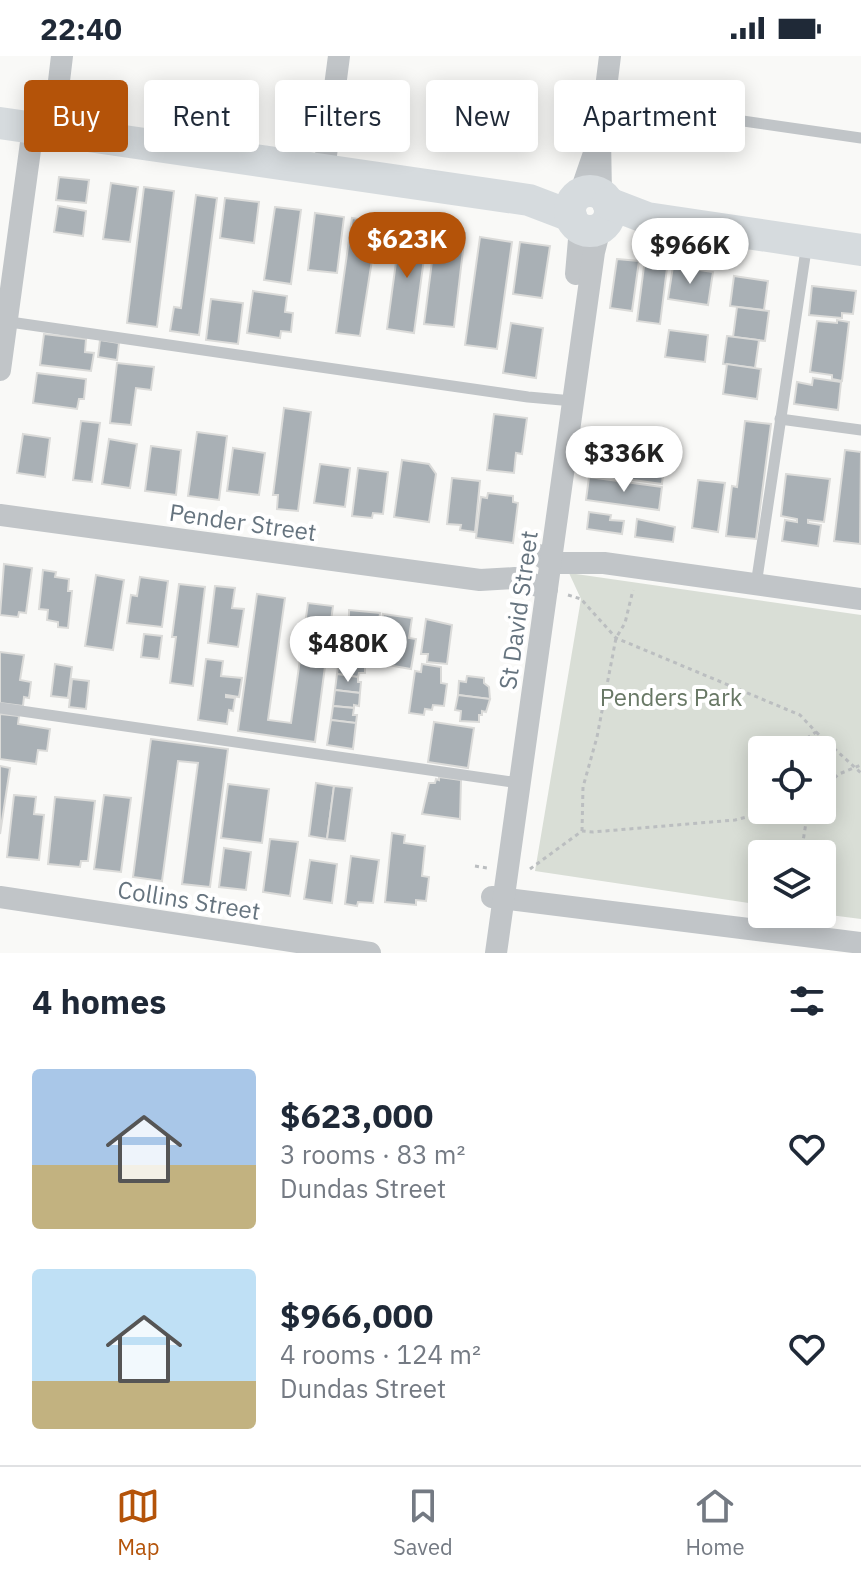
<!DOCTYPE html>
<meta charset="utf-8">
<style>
:root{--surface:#fff;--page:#f6f6f7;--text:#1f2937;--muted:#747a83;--line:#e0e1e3;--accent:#b45309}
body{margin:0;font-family:"IBM Plex Sans",sans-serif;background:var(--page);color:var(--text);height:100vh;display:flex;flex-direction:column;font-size:30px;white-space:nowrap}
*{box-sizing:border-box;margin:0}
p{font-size:26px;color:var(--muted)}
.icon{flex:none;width:44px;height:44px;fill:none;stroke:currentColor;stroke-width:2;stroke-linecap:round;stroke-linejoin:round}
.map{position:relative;height:897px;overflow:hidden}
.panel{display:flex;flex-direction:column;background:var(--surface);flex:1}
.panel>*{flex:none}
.banner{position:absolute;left:24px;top:24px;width:814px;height:72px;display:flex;gap:16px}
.controls{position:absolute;left:748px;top:680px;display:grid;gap:16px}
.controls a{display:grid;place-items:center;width:88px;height:88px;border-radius:8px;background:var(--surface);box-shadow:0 4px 20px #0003;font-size:40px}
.price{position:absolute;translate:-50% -68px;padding:0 18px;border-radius:28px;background:#fff;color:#222;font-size:26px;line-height:52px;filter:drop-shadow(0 2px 4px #0008)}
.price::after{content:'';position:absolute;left:50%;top:48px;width:24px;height:18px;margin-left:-12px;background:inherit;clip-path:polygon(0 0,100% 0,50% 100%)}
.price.selected{background:var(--accent);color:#fff}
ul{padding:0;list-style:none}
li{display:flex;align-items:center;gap:24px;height:200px;padding:0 32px}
li span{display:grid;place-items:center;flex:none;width:224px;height:160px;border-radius:8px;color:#555}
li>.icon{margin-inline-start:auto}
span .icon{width:96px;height:96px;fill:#fffc;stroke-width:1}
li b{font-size:34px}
h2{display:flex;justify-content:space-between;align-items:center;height:96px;padding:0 32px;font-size:34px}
.chip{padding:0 28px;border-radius:8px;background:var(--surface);box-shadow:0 4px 20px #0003;font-size:28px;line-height:72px}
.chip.selected{background:var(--accent);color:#fff}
.status{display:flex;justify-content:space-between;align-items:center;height:56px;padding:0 40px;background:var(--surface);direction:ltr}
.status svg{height:22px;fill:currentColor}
.tabs{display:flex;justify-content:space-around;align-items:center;height:112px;border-top:2px solid var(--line);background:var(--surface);font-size:22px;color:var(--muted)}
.tabs a{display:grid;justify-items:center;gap:4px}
.tabs .selected{color:var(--accent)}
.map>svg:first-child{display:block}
</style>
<div class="status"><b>22:40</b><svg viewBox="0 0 49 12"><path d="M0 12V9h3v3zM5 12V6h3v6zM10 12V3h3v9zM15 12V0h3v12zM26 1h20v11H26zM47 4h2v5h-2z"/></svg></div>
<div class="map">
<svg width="861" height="897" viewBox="0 0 861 897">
<rect width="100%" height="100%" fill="#f9f9f7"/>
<path fill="#d9ded6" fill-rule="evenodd" d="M569,517L861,559V863L822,858V798H762V849L535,815L581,543ZM762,694H822V754H762Z"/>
<g fill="#a9b0b5" stroke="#dbdbd9" stroke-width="2">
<path d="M59,121L89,124L86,147L56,144Z"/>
<path d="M111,127L138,131L130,186L103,183Z"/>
<path d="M144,131L174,135L157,271L127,267Z"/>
<path d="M196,139L217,142L199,279L170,275L174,251L181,252Z"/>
<path d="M225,142L259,146L254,187L220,182Z"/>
<path d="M58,150L86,155L83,180L54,176Z"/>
<path d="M275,151L301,154L291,228L264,224Z"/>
<path d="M315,157L344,161L337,217L308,214Z"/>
<path d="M352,162L378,166L360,280L336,277Z"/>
<path d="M401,169L419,171L418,178L427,180L414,277L387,273Z"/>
<path d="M436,174L465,177L454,271L424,268Z"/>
<path d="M480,181L512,186L497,293L465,289Z"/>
<path d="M520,186L550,190L542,242L513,238Z"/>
<path d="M617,203L639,205L632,255L610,252Z"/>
<path d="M644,210L667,212L660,268L637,265Z"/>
<path d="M673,210L713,216L708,249L668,243Z"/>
<path d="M734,220L768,225L764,254L730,250Z"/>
<path d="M812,230L856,235L853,258L842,257V262L809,259Z"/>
<path d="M253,235L287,240L285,256L293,257L291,276L281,275L280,282L247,277Z"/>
<path d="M211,243L243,247L238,288L206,284Z"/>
<path d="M737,251L769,255L765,285L733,281Z"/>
<path d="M837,264L849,266L842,325L832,323V319L810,316L817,265L837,267Z"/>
<path d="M511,267L543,272L536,322L503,317Z"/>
<path d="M669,274L708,279L705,306L665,301Z"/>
<path d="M44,278L86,283L85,296L94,297L91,315L40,309Z"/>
<path d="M727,280L759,284L755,312L723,308Z"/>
<path d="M100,284L119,287L117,304L98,301Z"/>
<path d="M117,307L154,311L151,334L136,332L131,369L110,367Z"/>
<path d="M727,308L761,313L757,343L723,338Z"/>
<path d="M37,317L86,323L84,343H79L77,353L33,347Z"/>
<path d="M813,322L841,326L838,354L794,348L797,326L812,329Z"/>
<path d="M284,352L311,356L298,455L277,453L278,439H273Z"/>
<path d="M494,358L527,362L522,398L516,397L514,417L487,414Z"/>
<path d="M81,365L100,367L92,426L73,424Z"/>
<path d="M745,365L771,368L756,483L726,480L732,430L737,431Z"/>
<path d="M197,376L227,380L219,444L188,440Z"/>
<path d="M23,378L50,382L45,421L17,417Z"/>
<path d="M109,383L137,388L130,432L102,428Z"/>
<path d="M151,390L181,394L176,439L145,435Z"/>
<path d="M233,392L265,397L259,439L227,435Z"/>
<path d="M845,394L861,396L860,488L834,485Z"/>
<path d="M593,398L664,408L662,428L590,418Z"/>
<path d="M402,404L429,408L436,418L429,466L394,461Z"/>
<path d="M320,408L350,412L345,451L314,447Z"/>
<path d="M358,412L388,416L383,458L373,457L372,462L352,460Z"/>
<path d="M786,418L830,423L824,466L808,464V467L821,469L818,490L782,485L785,464L797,466V463L781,460Z"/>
<path d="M589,421L662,431L659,454L586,444Z"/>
<path d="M452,422L480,425L475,476L460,474L461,469L447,468Z"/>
<path d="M698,424L725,427L718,476L692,472Z"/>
<path d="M488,437L513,440V446L518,447L513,487L476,482L481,441L487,442Z"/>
<path d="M589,456L611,459L610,464L624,465L622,478L587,473Z"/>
<path d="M637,463L675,471L673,486L635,481Z"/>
<path d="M4,508L32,512L26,557L19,556L18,561L0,559Z"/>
<path d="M43,514L56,516L55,521L69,523L68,535H72L68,572L58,571V566L47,564L48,554L39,553Z"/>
<path d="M96,519L124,524L113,594L85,590Z"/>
<path d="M140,521L168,525L162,571L127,567L131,539L137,540Z"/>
<path d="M179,528L205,531L193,630L170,627L176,581H172Z"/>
<path d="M215,530L235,532L232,552L244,553L238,591L208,587Z"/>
<path d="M257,538L285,542L268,664L291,667L308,547L333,550L315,686L238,675Z"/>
<path d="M349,554L380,557L378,574L373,573L372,582L349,579Z"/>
<path d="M383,558L412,562L409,582L416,583L411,613L376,607Z"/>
<path d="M426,563L452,569L447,608L427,606L428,598H421Z"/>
<path d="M144,578L162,580L159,603L141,601Z"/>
<path d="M349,579L370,583L365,605L346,603Z"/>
<path d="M0,596L24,599L20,624L31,626L29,642L24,641L23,650L0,647Z"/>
<path d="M206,603L223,605L221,620L242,622L239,641L226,639V641L235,642L233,655L229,654L227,668L198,664Z"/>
<path d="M339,603L365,605V617H359L358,621L337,618Z"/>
<path d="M55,608L72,611L68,642L51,640Z"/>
<path d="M422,608L441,611V627L447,628L444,650L433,649L432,654L425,653L424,659L409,657L415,615L421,616Z"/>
<path d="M337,618L358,621V626H361L360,637L335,634Z"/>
<path d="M467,620L484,622V627L489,631L490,643L458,639L459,625L466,626Z"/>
<path d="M72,623L89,625L86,653L69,651Z"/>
<path d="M335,634L360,637L359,650L354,649V652L333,650Z"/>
<path d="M458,639L490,643L486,656L482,655V659H479V666L460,665L461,655L455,654Z"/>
<path d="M333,650L354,652L353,659H357L356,667L331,664Z"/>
<path d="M0,658L19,660L18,668L50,673L47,695L38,694L36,708L0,703Z"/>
<path d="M331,664L356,667L353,693L327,689Z"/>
<path d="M434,666L474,672L468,712L428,706Z"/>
<path d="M151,683L228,693L210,831L182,828L198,707L178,705L162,825L133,821Z"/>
<path d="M0,710L10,712L0,778Z"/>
<path d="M439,721L461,724L460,763L422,758L429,727H435L436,723L439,724Z"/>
<path d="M316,727L334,730L327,783L309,780Z"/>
<path d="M228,728L269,733L262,787L221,782Z"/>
<path d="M334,730L352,732L345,785L327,783Z"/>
<path d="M14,739L36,741L34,758L44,759L39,804L7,801Z"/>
<path d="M104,739L131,742L121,816L94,813Z"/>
<path d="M55,741L95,745L88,805H81L80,811L48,808Z"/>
<path d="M392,777L405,779L404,787L425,790L422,820L429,821L426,845L416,844V849L385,846Z"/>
<path d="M270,783L298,786L290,840L263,836Z"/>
<path d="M224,792L251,796L246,834L219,831Z"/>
<path d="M351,800L379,804L373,847L358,846L357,850L345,848Z"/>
<path d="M310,804L337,808L332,847L304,843Z"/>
</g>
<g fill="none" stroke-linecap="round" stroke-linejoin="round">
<g stroke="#bbbec0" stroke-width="3" stroke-dasharray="4 4" stroke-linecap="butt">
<path d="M568,539L581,543L616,582L800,659L816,676L790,694"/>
<path d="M511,556L523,558"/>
<path d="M816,676L861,717"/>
<path d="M822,732L839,718L861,709"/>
<path d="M582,775L583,731L597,681L616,582L625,567L633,534"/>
<path d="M801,798L808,754"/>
<path d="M475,810L487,812"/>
<path d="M530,813L582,775L593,776L735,764L775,754"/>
</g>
<g stroke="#c1c5c8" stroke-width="11">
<path d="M604,45L861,82"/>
<path d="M3,265L528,341L573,345"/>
<path d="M780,363L861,374"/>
<path d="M756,529L807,187"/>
<path d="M0,652L519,727"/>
</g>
<g stroke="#c1c5c8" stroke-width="22">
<path d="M53,75L62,0"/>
<path d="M324,114L339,0"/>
<path d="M580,138L593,100"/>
<path d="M601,139L600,80L610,0"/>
<path d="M576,218L580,172"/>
<path d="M0,314L33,72"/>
<path d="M0,459L480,524L515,522L547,533"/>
<path d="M539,499L550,506L558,507H604L861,543"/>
<path d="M0,841L370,897"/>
<path d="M492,841L861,887"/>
<path d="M496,897L594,196L600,172"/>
</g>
<g stroke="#d6dbde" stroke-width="32">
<path d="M0,67L529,144L571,160"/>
<circle cx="590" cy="155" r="20"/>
<path d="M608,147L647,162L861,194"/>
</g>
</g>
<g text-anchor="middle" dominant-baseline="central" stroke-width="8" stroke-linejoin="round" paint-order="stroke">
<g font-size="24" fill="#66747f" stroke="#fff">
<text transform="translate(243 466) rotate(8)">Pender Street</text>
<text transform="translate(518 554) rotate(-82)">St David Street</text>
<text transform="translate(189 844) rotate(9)">Collins Street</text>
</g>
<g font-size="24" fill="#687865" stroke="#fff">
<text x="671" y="641">Penders Park</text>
</g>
</g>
</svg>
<div class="controls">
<a><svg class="icon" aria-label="locate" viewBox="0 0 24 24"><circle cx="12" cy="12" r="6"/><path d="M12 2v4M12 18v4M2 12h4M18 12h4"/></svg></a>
<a><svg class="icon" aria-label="layers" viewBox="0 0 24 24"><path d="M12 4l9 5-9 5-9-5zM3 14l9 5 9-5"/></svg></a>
</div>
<b class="price selected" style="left:407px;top:224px">$623K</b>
<b class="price" style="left:690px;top:230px">$966K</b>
<b class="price" style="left:624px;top:438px">$336K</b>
<b class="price" style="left:348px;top:628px">$480K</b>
<div class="banner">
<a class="chip selected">Buy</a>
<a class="chip">Rent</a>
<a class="chip">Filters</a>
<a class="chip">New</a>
<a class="chip">Apartment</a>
</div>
</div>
<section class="panel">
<h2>4 homes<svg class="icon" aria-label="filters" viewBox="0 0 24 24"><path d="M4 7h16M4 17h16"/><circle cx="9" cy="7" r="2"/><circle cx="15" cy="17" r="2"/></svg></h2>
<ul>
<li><span style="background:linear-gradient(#a9c7e8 60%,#c2b280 0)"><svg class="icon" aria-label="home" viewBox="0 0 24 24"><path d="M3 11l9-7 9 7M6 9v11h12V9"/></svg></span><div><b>$623,000</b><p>3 rooms · 83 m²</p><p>Dundas Street</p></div><svg class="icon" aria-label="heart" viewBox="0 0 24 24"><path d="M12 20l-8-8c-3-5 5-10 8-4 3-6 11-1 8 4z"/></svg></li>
<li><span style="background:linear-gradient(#bfe0f5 70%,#c2b280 0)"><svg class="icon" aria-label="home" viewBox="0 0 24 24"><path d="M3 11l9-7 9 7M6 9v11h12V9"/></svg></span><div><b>$966,000</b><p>4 rooms · 124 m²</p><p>Dundas Street</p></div><svg class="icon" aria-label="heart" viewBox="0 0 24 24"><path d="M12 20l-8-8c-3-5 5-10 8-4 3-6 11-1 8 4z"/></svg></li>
</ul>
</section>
<nav class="tabs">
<a class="selected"><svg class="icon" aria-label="map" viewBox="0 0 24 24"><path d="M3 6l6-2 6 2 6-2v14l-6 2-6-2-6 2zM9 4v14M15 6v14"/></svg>Map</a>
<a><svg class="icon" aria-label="saved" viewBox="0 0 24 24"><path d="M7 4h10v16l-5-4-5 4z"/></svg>Saved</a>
<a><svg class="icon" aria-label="home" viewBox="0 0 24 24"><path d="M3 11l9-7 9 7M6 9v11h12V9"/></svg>Home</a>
</nav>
